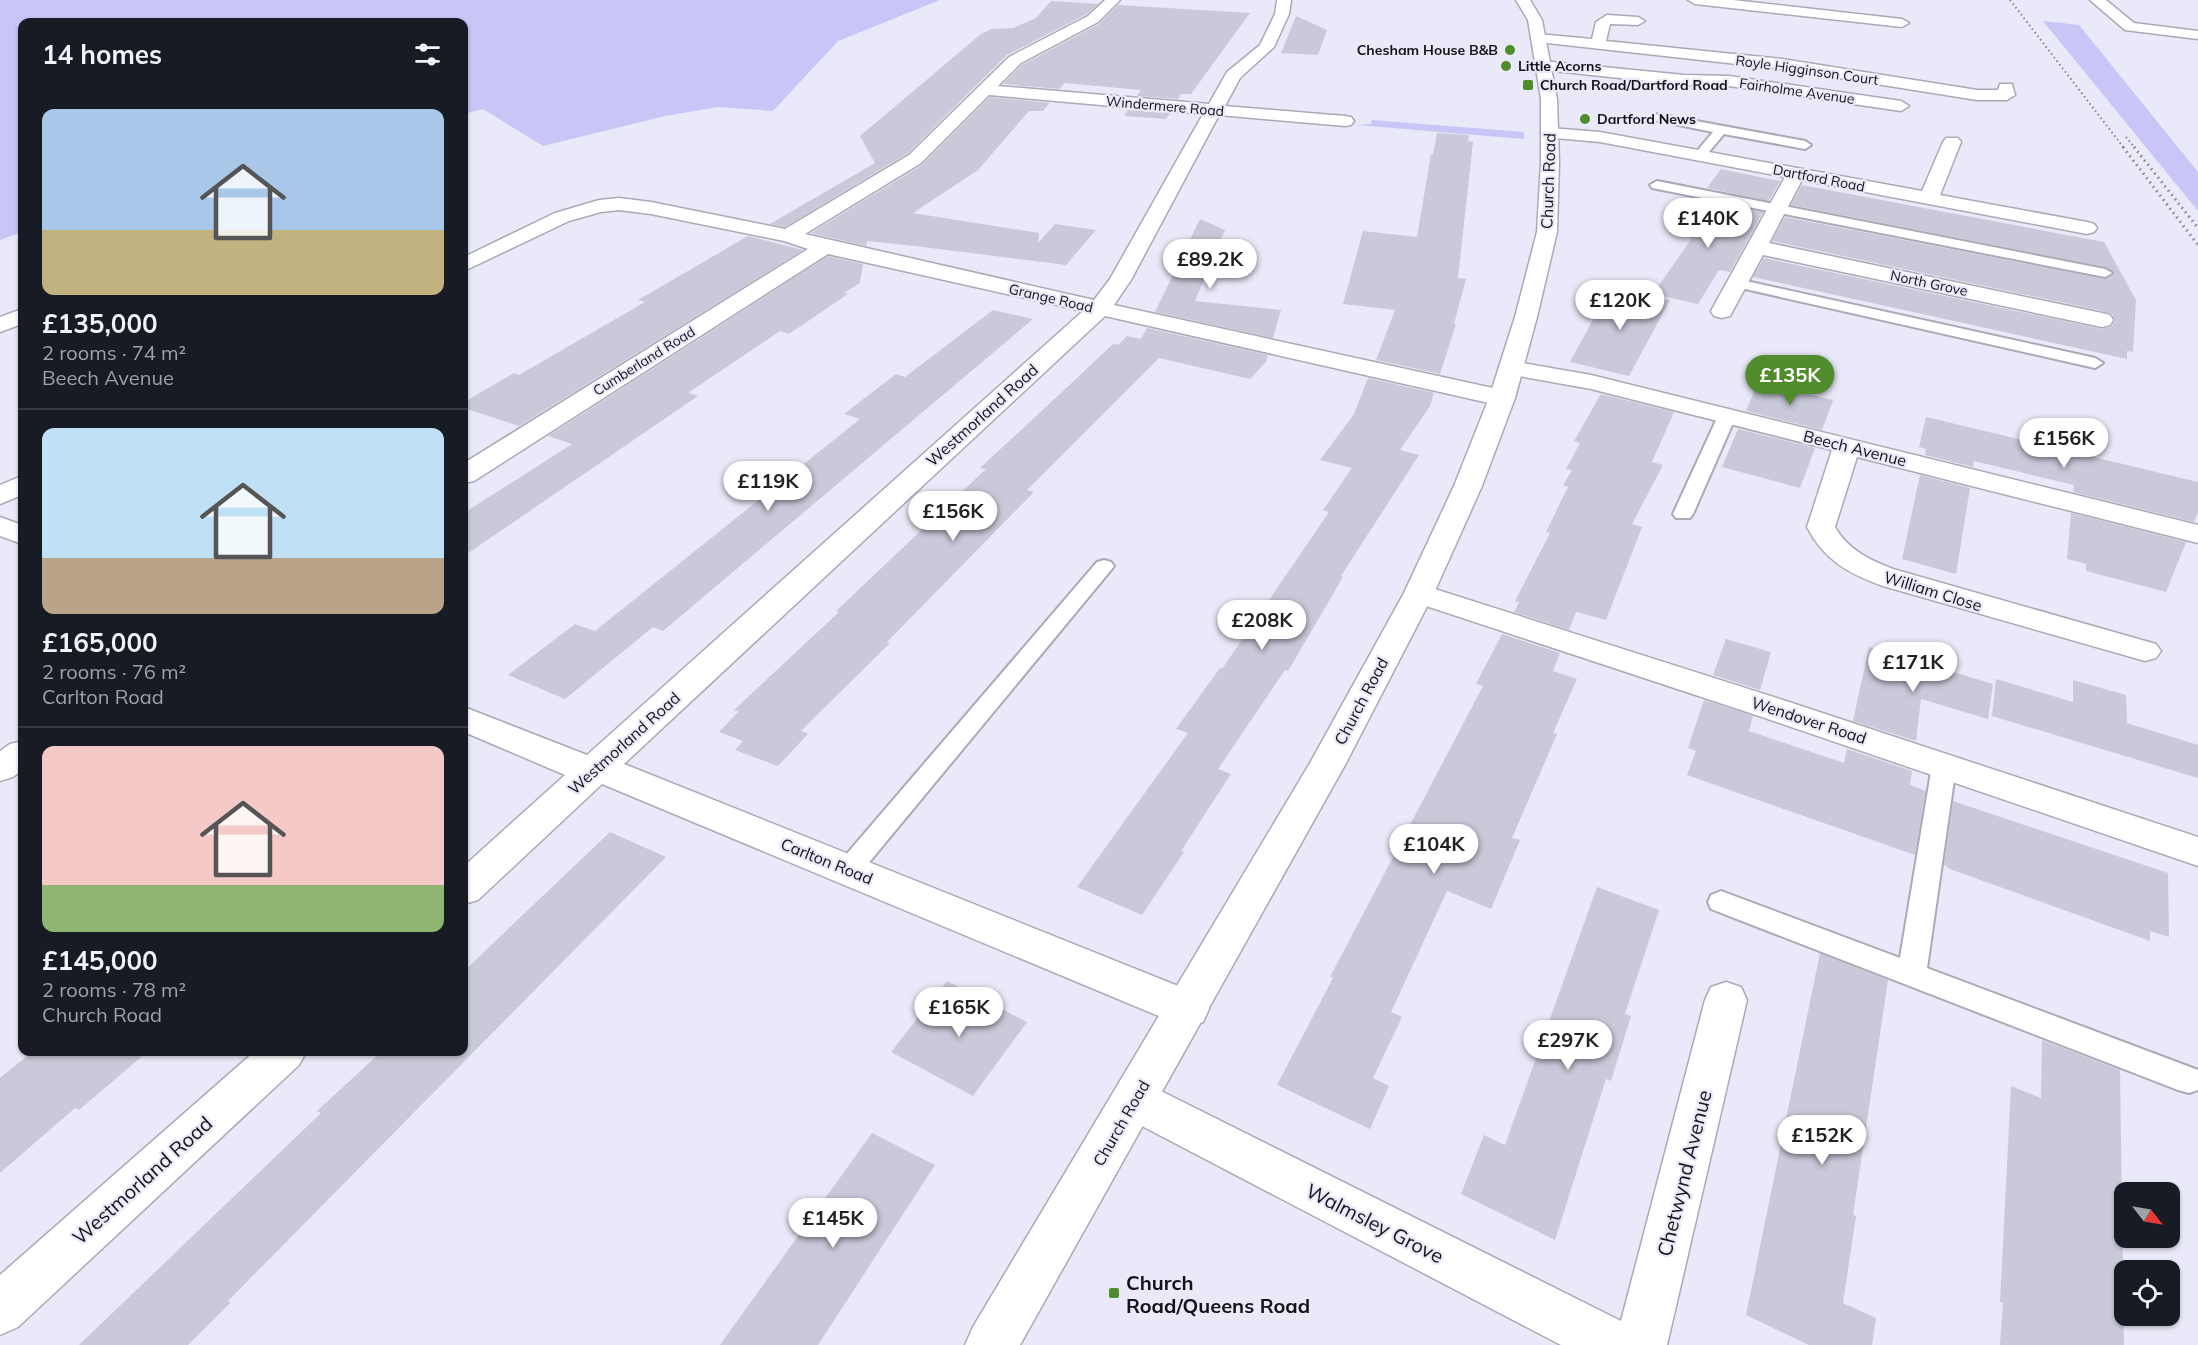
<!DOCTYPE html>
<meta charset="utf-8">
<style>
:root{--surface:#171b24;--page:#20242c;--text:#f1f3f6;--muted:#9ea1a6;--line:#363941;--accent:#508c2b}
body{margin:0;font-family:Mulish,sans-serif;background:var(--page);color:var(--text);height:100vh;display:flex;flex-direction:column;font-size:22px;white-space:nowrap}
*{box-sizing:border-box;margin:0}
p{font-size:20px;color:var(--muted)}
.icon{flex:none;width:33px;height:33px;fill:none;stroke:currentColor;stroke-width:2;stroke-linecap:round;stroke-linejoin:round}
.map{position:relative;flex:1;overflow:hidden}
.details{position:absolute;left:18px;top:18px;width:450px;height:1038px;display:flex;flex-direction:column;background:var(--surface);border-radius:12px;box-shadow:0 2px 4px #0004}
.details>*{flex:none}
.needle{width:39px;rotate:121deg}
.controls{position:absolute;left:2114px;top:1182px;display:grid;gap:12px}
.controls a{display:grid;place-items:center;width:66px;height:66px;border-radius:12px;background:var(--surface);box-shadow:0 2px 4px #0004;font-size:30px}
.price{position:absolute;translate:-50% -51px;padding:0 14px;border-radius:21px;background:#fff;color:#222;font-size:20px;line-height:39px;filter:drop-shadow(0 2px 3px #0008)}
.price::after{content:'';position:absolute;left:50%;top:36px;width:18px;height:14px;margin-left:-9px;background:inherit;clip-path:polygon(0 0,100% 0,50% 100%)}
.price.current{background:var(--accent);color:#fff}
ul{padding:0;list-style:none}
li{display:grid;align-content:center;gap:12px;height:318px;padding:0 24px}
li+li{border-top:2px solid var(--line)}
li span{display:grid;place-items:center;height:186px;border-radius:12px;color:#555}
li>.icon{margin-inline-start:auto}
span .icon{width:108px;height:108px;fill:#fffc;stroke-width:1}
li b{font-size:26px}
h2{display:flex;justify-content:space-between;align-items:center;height:72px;padding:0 24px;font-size:26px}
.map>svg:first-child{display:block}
</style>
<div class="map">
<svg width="2198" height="1345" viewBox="0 0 2198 1345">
<rect width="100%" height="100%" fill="#e9e9f9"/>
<g fill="#c7c6f7">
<path d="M0,0H940L838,41L773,111L718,107L665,116L543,146L483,109L464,114V22H22V232L0,240Z"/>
<path d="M2043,21L2079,25L2198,172V211Z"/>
<path d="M1372,120L1524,132V139L1357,125L1371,124Z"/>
</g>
<g fill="#c9c9da">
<path d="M1051,1L1098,4L1087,14L1007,55L908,153L785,227L770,224L875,163L860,136L981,34L991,29L1013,28L1036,18Z"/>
<path d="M1118,5L1250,13L1191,94H1181L1178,99L1137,96L1141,90L1064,83L1060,89L1003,84L1022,65L1099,24Z"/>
<path d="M1296,16L1327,30L1318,55L1281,53Z"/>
<path d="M990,97L1050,103L1043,111H1029L978,170L913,213L1039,233L1038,243L1055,224L1096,230L1066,265L915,246L867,241L866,246L811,233L922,165Z"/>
<path d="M1128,110L1170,113L1166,119L1124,116Z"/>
<path d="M1437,133L1469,135L1468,141L1473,142L1458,278L1466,279L1454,324H1456L1440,374L1376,360L1395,310L1343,304L1363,231L1417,237L1431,154H1433Z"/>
<path d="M1721,169L1740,173L1780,181L1769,201L1707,188Z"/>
<path d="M1802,185L2104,242L2136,300L2133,352L2127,351V359L1753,277L1764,258L2102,329L2111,327L2115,321L2112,314L2103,311L1772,241L1785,217L2105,279L2114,274L2105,267L1791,205Z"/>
<path d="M1699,199L1763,212L1730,272L1719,270L1698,304L1653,294L1692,238L1678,235L1687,222H1682Z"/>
<path d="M1200,219L1225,230L1195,301L1281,310L1273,338L1155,312Z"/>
<path d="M748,236L803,250L519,426L464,408V402L514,373L519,375L645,302L638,300Z"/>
<path d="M828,256L863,264L860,283L844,293L848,294L789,334L780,331L688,393L698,396L464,556V513L572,444L548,436Z"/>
<path d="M1609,286L1670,300L1629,376L1570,362L1595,316L1592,315Z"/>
<path d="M993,310L1033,319L663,631L653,627L565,699L508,675L575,624L595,631L860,419L844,414L896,374L905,377Z"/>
<path d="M1147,328L1268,355L1266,362L1250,379L1159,358L1027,490L1034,492L887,642L890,643L801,731L808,734L778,766L735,750L743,741L719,732L739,711L734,710L839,612L836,611L986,469L980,468L1062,392L1113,344L1118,345L1127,336L1141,339Z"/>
<path d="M1368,378L1434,393L1430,406L1400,450L1419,455L1341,576L1343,577L1288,671L1285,670L1218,769L1231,774L1181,851L1184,852L1142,915L1077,887L1188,733L1176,729L1220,668L1222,669L1329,512L1323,510L1352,468L1320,460L1354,414Z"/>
<path d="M1758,382L1833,400L1822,430L1746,411Z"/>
<path d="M1601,394L1674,412L1652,462L1663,465L1632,524L1642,527L1606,620L1576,612L1569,630L1514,612L1519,602L1515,601L1550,533L1546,532L1568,487L1563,485L1572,470L1566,469L1580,443L1574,441Z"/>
<path d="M1926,417L2198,482V513L2194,522L2073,492L2074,485L1974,461L1973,467L1925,455L1926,449L1919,447Z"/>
<path d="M1738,429L1815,448L1800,488L1722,467Z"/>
<path d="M1920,475L1970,488L1956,574L1902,559Z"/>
<path d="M2071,513L2186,542L2166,592L2086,571V564L2067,559Z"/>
<path d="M1502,634L1560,653L1553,671L1577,679L1553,733L1557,734L1512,838L1520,840L1491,909L1447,891L1391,1012L1402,1017L1373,1078L1389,1086L1370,1129L1277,1085L1333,978L1330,977L1483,686L1476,684Z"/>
<path d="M1726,639L1771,652L1760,690L1713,675Z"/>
<path d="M1869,647L1993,684L1988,719L1921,699L1916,741L1853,721Z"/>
<path d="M1996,679L2073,702V680L2126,695L2127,723L2198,745V778L1992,716Z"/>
<path d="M1704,700L1753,716L1749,731L1844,763L1847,749L1912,771L1910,785L1926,791L1915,855L1687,775L1696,751L1688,748Z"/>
<path d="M1953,801L2168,873L2169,937L2150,931V941L1950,869L1944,865Z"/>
<path d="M610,832L666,857L228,1301L230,1303L188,1345H79L321,1113L317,1111L381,1052H464V971Z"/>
<path d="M1597,887L1659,910L1625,1014L1631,1016L1611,1081L1606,1079L1555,1240L1461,1194L1484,1135L1505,1145Z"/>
<path d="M1820,953L1888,980L1853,1215L1856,1216L1843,1303L1876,1318L1872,1345H1809L1746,1315Z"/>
<path d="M947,981L1027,1022L973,1096L891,1052Z"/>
<path d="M2042,1040L2120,1070L2124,1345H2000L2003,1303L2000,1302L2011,1086L2041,1098Z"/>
<path d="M32,1052H147L79,1110L75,1108L0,1173V1078Z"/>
<path d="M872,1133L935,1165L818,1345H720Z"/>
</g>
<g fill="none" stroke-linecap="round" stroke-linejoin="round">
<g stroke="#a9a9b8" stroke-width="4">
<g id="lane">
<path d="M1658,114L1805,141L1811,145L1805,149L1724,134L1703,159L1699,160L1693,156L1713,132L1654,120L1652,118Z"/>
<path d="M1657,181L2105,269L2112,273L2105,277L1652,188L1650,185Z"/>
<path d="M1737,279L2095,358L2103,363L2095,368L1732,286L1730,283L1732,280Z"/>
<path d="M1727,411L1733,412L1736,416L1693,514L1690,518H1676L1673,514L1718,416L1721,412Z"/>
<path d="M1104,560L1111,562L1114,566L1111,570L857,877L848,880L839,877L835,870L839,863L1097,562Z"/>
<path d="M1944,757L1953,760L1956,766L1927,968L2198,1070V1090L2189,1093L2178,1090L1711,909L1708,902L1711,895L1721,891L1900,958L1932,766L1935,760Z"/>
</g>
</g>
<g stroke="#a9a9b8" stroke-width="3">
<g id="street">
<path d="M1105,0H1120L1098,22L1021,63L998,86L1209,104L1227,72L1260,45L1275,14L1277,0H1291L1289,14L1274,47L1240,78L1225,106L1345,116L1351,117L1354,121L1351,125L1345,126L1219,115L1131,280L1114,305L1502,390L1511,393L1515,398L1511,403L1502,406L1105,316L624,764L1203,996L1209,1009L1203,1022L1188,1027L1173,1022L602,784L478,900L464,904V866L565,775L464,732V707L587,755L1083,311L828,254L474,481L464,483V463L808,249L784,241L651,214L619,210L601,212L569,221L464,271V257L555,213L599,200L619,198L651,202L785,229L909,155L1009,57L1088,16ZM989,95L1203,114L1110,279L1094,300L805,234L921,163Z"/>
<path d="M1688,0H1733L1902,19L1909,23L1902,27L1695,4Z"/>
<path d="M2090,0H2106L2134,23L2198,31V39L2125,30Z"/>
<path d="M1607,15L1638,17L1645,21L1638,25L1610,24L1606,41L1782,59L1977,90H1998L2000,84H2012L2015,95L2007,100H1977L1782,69L1538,42L1531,38L1538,34L1592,39L1596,22Z"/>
<path d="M1542,61L1684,75L1729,76L1901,101L1909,106L1901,111L1729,86L1684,85L1536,69L1534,66L1536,63Z"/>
<path d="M1550,128L1600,132L1922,191L1943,142L1946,138H1958L1961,142L1940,195L2087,222L2094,224L2097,228L2094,232L2087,234L1802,180L1769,243L2102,313L2110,315L2113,320L2110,325L2102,327L1763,255L1730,316L1722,318L1714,316L1711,311L1785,177L1600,142L1544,137L1541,133L1544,129Z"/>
<path d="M22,309V324L0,332V317Z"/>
<path d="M1511,361L1591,375L2198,525V543L1857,457L1835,527C1848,550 1870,560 1893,569L2156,644L2161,651L2156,658L2145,661L1883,586C1849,574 1824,560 1807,527L1832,450L1591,389L1502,373L1499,368L1502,363Z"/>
<path d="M22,476V495L0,504V485Z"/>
<path d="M0,517L22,525V544L0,536Z"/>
<path d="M1419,584L1786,701L2198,837V866L1762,717L1408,600L1404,593L1408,586Z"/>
<path d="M22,741V770L13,777L0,781V751L10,744Z"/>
<path d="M1726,982L1741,987L1747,1000L1667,1345H1561L1119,1114L1112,1100L1119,1086L1135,1080L1151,1086L1621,1321L1705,1000L1711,987Z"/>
<path d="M254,1052H306L299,1065L18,1327L0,1335V1275Z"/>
</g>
</g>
<g stroke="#a9a9b8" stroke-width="3">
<path id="secondary" d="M1516,0H1530L1542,20L1557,99L1559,162L1557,232L1537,317L1515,398L1482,486L1434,593L1345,765L1020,1345H965L973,1327L1310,763L1404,593L1454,486L1489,398L1515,317L1537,232L1541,162V99L1528,20Z"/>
</g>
<use href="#lane" fill="#fff" fill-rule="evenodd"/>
<use href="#street" fill="#fff" fill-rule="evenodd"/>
<use href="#secondary" fill="#fff" fill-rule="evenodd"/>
<g stroke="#84848f" stroke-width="2" stroke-dasharray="1.5 3" stroke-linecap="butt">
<path d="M2010,0L2124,148"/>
<path d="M2126,137L2135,148"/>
</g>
<g stroke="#84848f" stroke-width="3" stroke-dasharray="1.5 4" stroke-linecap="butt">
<path d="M2123,147L2198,245"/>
<path d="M2134,147L2198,228"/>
</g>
</g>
<g fill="#508c2b" stroke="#e9e9f9" stroke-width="2">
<circle cx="1510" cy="50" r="6"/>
<circle cx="1506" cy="66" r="6"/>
<rect x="1522" y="79" width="12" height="12" rx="3"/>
<circle cx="1585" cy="119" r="6"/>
<rect x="1108" y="1287" width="12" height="12" rx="3"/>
</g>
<g text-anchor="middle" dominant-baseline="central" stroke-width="4.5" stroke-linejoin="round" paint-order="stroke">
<g font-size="14" font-weight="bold" fill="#131318" stroke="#e9e9f9" text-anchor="start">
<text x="1498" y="50" text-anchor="end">Chesham House B&amp;B</text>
<text x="1518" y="66">Little Acorns</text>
<text x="1540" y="85">Church Road/Dartford Road</text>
<text x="1597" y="119">Dartford News</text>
</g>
<g font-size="14" fill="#131318" stroke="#e9e9f9">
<text transform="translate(1807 70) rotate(8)">Royle Higginson Court</text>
<text transform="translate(1797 91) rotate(8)">Fairholme Avenue</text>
<text transform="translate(1165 106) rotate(5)">Windermere Road</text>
<text transform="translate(1819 178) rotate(11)">Dartford Road</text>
<text transform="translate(1929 283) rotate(12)">North Grove</text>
<text transform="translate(1051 298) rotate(13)">Grange Road</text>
<text transform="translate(644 361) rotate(-32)">Cumberland Road</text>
</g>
<g font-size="16" fill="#131318" stroke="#e9e9f9">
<text transform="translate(1548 181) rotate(-88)">Church Road</text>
<text transform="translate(982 415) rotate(-42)">Westmorland Road</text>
<text transform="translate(1855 448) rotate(14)">Beech Avenue</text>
<text transform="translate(1933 591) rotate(17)">William Close</text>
<text transform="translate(1361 701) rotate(-62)">Church Road</text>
<text transform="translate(1809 720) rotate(18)">Wendover Road</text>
<text transform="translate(624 743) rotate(-42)">Westmorland Road</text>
<text transform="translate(827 861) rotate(22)">Carlton Road</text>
<text transform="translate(1121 1123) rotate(-60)">Church Road</text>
</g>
<g font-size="20" fill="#131318" stroke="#e9e9f9">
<text transform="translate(1684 1173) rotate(-76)">Chetwynd Avenue</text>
<text transform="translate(142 1180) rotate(-42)">Westmorland Road</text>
<text transform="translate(1375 1223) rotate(27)">Walmsley Grove</text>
</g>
<g font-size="20" font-weight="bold" fill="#131318" stroke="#e9e9f9" text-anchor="start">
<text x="1126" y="1282">Church<tspan x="1126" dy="23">Road/Queens Road</tspan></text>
</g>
</g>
</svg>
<div class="controls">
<a><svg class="needle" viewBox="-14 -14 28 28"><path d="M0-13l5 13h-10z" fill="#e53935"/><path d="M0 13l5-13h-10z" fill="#9ea1a6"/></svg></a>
<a><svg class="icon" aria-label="locate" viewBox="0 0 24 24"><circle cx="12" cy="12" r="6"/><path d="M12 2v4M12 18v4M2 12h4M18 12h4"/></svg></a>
</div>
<b class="price" style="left:1708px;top:249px">£140K</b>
<b class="price" style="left:1210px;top:290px">£89.2K</b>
<b class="price" style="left:1620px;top:331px">£120K</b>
<b class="price current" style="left:1790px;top:406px">£135K</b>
<b class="price" style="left:2064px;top:469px">£156K</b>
<b class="price" style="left:768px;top:512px">£119K</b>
<b class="price" style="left:953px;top:542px">£156K</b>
<b class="price" style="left:1262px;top:651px">£208K</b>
<b class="price" style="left:1913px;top:693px">£171K</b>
<b class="price" style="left:1434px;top:875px">£104K</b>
<b class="price" style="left:959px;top:1038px">£165K</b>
<b class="price" style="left:1568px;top:1071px">£297K</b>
<b class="price" style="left:1822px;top:1166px">£152K</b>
<b class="price" style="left:833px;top:1249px">£145K</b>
<section class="details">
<h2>14 homes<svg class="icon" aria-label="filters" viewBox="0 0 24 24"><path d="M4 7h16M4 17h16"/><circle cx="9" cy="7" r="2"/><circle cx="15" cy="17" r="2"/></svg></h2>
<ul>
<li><span style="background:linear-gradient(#a9c7e8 65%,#c2b280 0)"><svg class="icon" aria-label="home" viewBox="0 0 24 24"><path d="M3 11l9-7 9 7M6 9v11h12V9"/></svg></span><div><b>£135,000</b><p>2 rooms · 74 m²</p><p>Beech Avenue</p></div></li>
<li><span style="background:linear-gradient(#bfe0f5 70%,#b9a48a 0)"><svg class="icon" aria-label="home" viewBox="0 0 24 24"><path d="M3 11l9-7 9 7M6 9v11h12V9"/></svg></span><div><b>£165,000</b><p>2 rooms · 76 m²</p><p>Carlton Road</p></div></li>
<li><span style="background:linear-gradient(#f6c9c9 75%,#8fb573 0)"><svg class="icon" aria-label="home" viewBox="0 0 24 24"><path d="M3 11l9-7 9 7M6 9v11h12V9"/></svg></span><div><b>£145,000</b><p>2 rooms · 78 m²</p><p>Church Road</p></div></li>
</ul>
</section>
</div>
